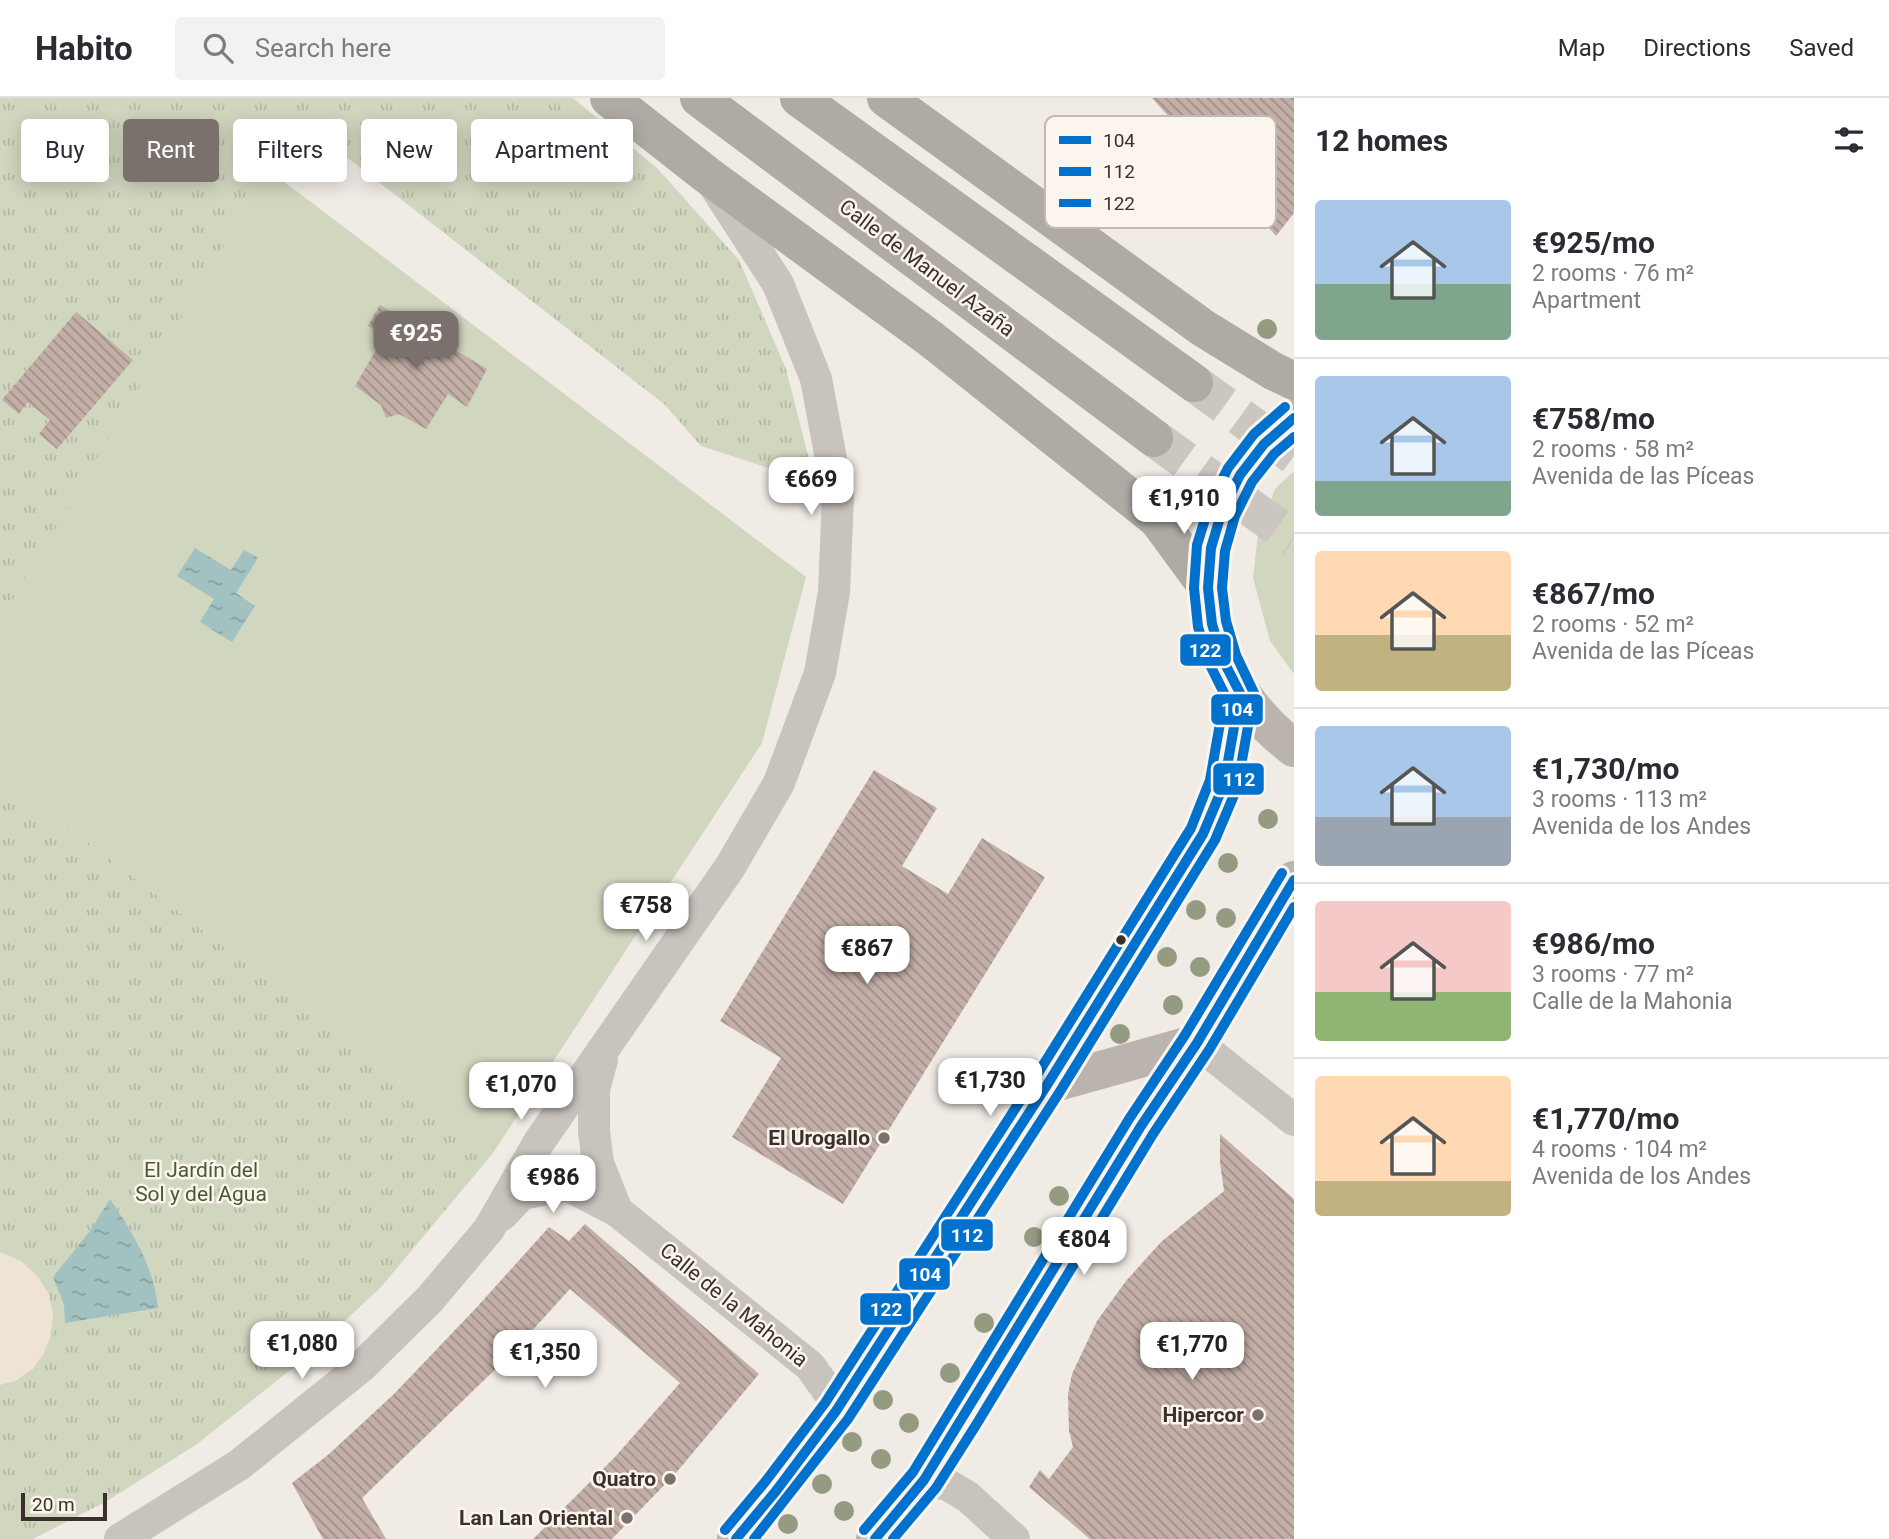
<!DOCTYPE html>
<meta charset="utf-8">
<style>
:root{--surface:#fff;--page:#f2f2f3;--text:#2b2b33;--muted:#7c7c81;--line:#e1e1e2;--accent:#7a716c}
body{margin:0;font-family:Roboto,sans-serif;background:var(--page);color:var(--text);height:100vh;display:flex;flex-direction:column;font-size:26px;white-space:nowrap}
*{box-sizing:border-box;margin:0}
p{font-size:23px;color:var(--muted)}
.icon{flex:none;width:38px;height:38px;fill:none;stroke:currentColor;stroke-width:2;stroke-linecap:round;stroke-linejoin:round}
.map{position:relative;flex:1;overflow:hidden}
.drawer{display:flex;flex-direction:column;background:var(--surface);width:595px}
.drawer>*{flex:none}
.hud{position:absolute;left:21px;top:21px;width:665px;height:63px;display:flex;gap:14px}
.scale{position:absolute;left:21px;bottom:18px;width:86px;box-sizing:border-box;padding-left:7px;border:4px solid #3b302b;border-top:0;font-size:19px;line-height:24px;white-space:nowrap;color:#3b302b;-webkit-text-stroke:5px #fbf5ee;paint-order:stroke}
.price{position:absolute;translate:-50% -60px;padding:0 16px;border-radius:14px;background:#fff;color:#222;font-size:23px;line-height:46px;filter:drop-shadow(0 2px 4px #0008)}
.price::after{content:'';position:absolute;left:50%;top:42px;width:21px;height:16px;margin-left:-10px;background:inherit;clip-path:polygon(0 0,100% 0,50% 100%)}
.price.on{background:var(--accent);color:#fff}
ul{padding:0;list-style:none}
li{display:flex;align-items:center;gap:21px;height:175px;padding:0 21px}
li+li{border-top:2px solid var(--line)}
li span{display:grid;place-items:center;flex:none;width:196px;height:140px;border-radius:7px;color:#555}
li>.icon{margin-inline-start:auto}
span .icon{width:84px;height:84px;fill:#fffc;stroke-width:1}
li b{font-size:30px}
h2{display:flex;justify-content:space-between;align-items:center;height:84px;padding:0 21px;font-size:30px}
.chip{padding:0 24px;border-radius:7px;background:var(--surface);box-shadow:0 4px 18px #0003;font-size:24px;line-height:63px}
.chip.on{background:var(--accent);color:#fff}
header{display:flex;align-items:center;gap:42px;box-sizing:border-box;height:98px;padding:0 35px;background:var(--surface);border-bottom:2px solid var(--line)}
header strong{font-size:33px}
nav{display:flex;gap:38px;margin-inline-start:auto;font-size:24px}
.search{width:490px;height:63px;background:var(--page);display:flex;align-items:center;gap:18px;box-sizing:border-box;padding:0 24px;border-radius:7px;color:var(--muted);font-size:26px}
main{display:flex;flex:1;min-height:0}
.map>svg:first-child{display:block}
</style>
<header>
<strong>Habito</strong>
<div class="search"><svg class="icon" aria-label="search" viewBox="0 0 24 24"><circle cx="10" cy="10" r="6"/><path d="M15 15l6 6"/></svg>Search here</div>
<nav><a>Map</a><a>Directions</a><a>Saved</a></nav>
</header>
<main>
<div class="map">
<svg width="1294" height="1441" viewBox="0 0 1294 1441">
<defs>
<pattern id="park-tufts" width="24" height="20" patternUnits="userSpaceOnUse" patternTransform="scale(1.75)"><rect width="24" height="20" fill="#d1d6bf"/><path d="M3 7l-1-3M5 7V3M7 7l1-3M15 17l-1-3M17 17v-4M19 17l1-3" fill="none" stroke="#b4b8a4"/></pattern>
<pattern id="water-ripples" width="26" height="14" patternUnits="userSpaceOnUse" patternTransform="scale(1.75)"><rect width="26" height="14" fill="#a1c2c1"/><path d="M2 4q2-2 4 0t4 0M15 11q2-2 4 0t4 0" fill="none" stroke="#849e9d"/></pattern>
<pattern id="building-back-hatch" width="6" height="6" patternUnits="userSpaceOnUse" patternTransform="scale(1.75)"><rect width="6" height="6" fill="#c3afa7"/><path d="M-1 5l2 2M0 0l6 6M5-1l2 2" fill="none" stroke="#a08f88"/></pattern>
</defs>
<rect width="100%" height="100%" fill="#f0ebe5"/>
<g fill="#d1d6bf">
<path d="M266,70L806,479L762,645L493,1055L0,677V520Z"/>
<path d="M1294,373V576L1270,543L1253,480L1258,436L1275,391Z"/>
</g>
<g fill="url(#park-tufts)">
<path d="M0,0H573L658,71L739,162L786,271L815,385L701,348L664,306L299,22L0,522Z"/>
<path d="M0,677L493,1055L381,1189L303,1262L197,1346L107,1403L33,1441H0Z"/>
</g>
<path fill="#eee3d5" d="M0,1154L21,1163L38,1179L49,1196L53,1217L51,1237L44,1255L33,1271L15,1283L0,1287Z"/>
<g fill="url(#water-ripples)">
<path d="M195,450L231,472L244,452L258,460L236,495L255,508L232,544L200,524L214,501L177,478Z"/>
<path d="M110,1101C133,1135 154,1169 158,1210L65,1225L64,1207L53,1179L90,1133Z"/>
</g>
<g fill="url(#building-back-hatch)">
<path d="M1152,0H1294V115L1276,138Z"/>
<path d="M380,207L487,271L467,309L448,296L426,331L399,316L386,320L381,307L355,288L384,238L368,228Z"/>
<path d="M76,214L133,262L57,351L39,336L50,322L28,304L19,316L2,302Z"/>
<path d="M874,672L937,710L902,768L948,796L982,740L1045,779L843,1106L732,1039L781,960L720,923Z"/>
<path d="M1220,1036L1294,1101V1441H1090L1029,1389L1040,1372L1049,1381L1073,1349L1069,1333L1068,1296L1072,1276L1097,1223L1126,1183L1161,1144L1224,1093L1220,1065Z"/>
<path d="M585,1126L759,1276L675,1376L612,1441H533L615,1359L680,1285L570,1191L507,1260L362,1400L386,1441H323L292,1385L329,1356L394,1296L477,1209L549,1129L569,1143Z"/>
</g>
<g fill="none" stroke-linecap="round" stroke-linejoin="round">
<g stroke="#ccc6c0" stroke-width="38" stroke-dasharray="38 19" stroke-linecap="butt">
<path d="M1194,285L1294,358"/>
<path d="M1154,340L1294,441"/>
</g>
<g stroke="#c9c3be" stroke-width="32">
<path d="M1197,945L1294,1022"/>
<path d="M602,962L594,991V1033L598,1065L617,1113L810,1268L830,1296L836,1313"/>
<path d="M502,1117L522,1096L567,1087L617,1113"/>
<path d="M924,1382L948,1387L968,1399L1014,1441"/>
<path d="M120,1441L239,1367L362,1268L430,1201L489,1131L539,1044L730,769L779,685L820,575L834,494L838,398L816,281L778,186L714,87"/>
</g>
<g stroke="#bab3ae" stroke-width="38">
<path d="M1294,320C1182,409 1178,562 1294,650"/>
<path d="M1047,987L1197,945"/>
<path d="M736,1441L776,1393L836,1313L1047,987L1203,736L1224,686L1240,595"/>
<path d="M875,1441L924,1382L964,1319L1141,1028L1197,945L1294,782"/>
</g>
<g stroke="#afaaa4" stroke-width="38">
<path d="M609,0L707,77L931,241L1147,413L1158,422L1208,490"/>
<path d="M699,0L1154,340"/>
<path d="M799,0L1194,285"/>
<path d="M886,0L1203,230L1273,273L1294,283"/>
</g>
<g stroke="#fbf5ee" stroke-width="16">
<g id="bus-1">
<path d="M736,1441L776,1393L836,1313L1047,987L1203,736L1224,686L1240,595L1223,562L1212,526L1208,490L1211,450L1222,413L1240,377L1264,346L1294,320"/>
<path d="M875,1441L924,1382L1141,1028L1197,945L1294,782"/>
</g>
</g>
<g stroke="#fbf5ee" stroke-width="16">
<g id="bus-2">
<path d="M754,1441L848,1321L1059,995L1215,742L1237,690L1254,595L1236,557L1226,523L1222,490L1225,453L1235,418L1252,384L1274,356L1294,339"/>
<path d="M893,1441L936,1390L976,1327L1153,1036L1209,952L1294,809"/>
</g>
</g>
<g stroke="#fbf5ee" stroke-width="16">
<g id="bus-3">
<path d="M725,1432L765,1384L825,1305L1035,980L1191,730L1210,682L1225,597L1210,567L1198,529L1194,490L1197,447L1209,408L1228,370L1254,336L1285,309"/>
<path d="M864,1432L913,1374L1129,1021L1185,937L1282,775"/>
</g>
</g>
<use href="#bus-1" stroke="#0072ce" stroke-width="10"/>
<use href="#bus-2" stroke="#0072ce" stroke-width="10"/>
<use href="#bus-3" stroke="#0072ce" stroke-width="10"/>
</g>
<g fill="#959b80">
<circle cx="1267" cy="231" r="10"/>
<circle cx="1268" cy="721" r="10"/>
<circle cx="1228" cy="765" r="10"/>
<circle cx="1196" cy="812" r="10"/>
<circle cx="1226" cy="820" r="10"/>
<circle cx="1167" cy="859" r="10"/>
<circle cx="1200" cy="869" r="10"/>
<circle cx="1173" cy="907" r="10"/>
<circle cx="1120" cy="936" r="10"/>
<circle cx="1059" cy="1098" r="10"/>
<circle cx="1034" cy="1139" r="10"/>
<circle cx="984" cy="1225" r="10"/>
<circle cx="950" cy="1275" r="10"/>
<circle cx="883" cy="1302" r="10"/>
<circle cx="909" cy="1325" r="10"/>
<circle cx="852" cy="1344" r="10"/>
<circle cx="881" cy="1361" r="10"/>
<circle cx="822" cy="1386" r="10"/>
<circle cx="844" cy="1413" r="10"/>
<circle cx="788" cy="1426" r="10"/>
</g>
<circle fill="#3b302b" stroke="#fbf5ee" stroke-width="2.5" cx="1121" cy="842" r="6"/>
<g fill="#7a716c" stroke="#fbf5ee" stroke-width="2.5">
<circle cx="884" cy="1040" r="7"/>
<circle cx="1258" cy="1317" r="7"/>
<circle cx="670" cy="1381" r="7"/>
<circle cx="627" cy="1420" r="7"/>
</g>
<g text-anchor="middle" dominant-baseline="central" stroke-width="5" stroke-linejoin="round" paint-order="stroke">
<g font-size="21" fill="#3b302b" stroke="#fbf5ee">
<text transform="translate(927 170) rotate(37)">Calle de Manuel Azaña</text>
<text transform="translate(734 1207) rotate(39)">Calle de la Mahonia</text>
</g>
<g font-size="21" font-weight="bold" fill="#3b302b" stroke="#fbf5ee" text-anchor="end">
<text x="870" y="1040">El Urogallo</text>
<text x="1244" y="1317">Hipercor</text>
<text x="656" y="1381">Quatro</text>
<text x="613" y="1420">Lan Lan Oriental</text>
</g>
<g font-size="21" fill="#4a5a2e" stroke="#fbf5ee">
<text x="201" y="1072">El Jardín del<tspan x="201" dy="24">Sol y del Agua</tspan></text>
</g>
</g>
<rect x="1045" y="18" width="231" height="112" rx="10" fill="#fbf5ee" stroke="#c1bab4" stroke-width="2"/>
<rect x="1059" y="38" width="32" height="8" fill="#0072ce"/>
<rect x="1059" y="69" width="32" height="9" fill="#0072ce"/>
<rect x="1059" y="101" width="32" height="8" fill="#0072ce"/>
<g font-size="19" fill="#3b302b">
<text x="1103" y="49">104</text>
<text x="1103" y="80">112</text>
<text x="1103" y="112">122</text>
</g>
<g stroke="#fbf5ee" stroke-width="2.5">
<rect x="1179" y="535" width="53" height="34" rx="7" fill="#0072ce"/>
<rect x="1210" y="595" width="54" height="33" rx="7" fill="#0072ce"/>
<rect x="1212" y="664" width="53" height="34" rx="7" fill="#0072ce"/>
<rect x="940" y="1120" width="54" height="34" rx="7" fill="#0072ce"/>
<rect x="898" y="1159" width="53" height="34" rx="7" fill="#0072ce"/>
<rect x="859" y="1194" width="53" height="34" rx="7" fill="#0072ce"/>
</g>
<g font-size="19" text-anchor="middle" font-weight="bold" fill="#fff">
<text x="1205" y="559">122</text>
<text x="1237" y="618">104</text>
<text x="1239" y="688">112</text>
<text x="967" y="1144">112</text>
<text x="925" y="1183">104</text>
<text x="886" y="1218">122</text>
</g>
</svg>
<div class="scale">20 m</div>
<b class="price on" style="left:416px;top:273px">€925</b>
<b class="price" style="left:811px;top:419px">€669</b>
<b class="price" style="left:1184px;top:438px">€1,910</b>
<b class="price" style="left:646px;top:845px">€758</b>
<b class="price" style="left:867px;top:888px">€867</b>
<b class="price" style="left:990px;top:1020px">€1,730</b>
<b class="price" style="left:521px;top:1024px">€1,070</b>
<b class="price" style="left:553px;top:1117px">€986</b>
<b class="price" style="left:1084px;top:1179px">€804</b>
<b class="price" style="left:302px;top:1283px">€1,080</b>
<b class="price" style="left:1192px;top:1284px">€1,770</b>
<b class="price" style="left:545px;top:1292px">€1,350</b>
<div class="hud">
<a class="chip">Buy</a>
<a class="chip on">Rent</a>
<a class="chip">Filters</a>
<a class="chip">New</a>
<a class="chip">Apartment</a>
</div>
</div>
<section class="drawer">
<h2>12 homes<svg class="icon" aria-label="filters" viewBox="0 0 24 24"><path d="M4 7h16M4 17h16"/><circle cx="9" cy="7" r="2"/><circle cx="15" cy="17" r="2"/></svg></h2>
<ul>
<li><span style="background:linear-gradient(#a9c7e8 60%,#7fa58c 0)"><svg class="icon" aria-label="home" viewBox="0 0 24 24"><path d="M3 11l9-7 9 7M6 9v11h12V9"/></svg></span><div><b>€925/mo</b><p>2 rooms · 76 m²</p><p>Apartment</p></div></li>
<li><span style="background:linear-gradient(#a9c7e8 75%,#7fa58c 0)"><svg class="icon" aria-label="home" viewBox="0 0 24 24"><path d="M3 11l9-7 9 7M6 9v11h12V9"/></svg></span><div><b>€758/mo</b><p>2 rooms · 58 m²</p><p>Avenida de las Píceas</p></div></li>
<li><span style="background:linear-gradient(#ffd9b3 60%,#c2b280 0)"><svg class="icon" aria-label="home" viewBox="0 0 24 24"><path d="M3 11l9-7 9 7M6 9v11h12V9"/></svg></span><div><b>€867/mo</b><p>2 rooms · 52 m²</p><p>Avenida de las Píceas</p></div></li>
<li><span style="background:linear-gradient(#a9c7e8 65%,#9aa5b1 0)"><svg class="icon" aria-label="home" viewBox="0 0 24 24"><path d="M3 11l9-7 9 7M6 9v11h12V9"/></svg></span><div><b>€1,730/mo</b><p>3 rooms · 113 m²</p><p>Avenida de los Andes</p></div></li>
<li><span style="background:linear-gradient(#f6c9c9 65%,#8fb573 0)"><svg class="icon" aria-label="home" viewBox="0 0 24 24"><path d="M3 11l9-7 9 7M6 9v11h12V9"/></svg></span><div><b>€986/mo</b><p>3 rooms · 77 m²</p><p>Calle de la Mahonia</p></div></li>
<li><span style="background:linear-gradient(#ffd9b3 75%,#c2b280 0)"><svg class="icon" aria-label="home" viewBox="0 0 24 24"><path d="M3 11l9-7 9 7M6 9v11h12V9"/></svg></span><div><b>€1,770/mo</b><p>4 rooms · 104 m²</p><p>Avenida de los Andes</p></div></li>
</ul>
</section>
</main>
